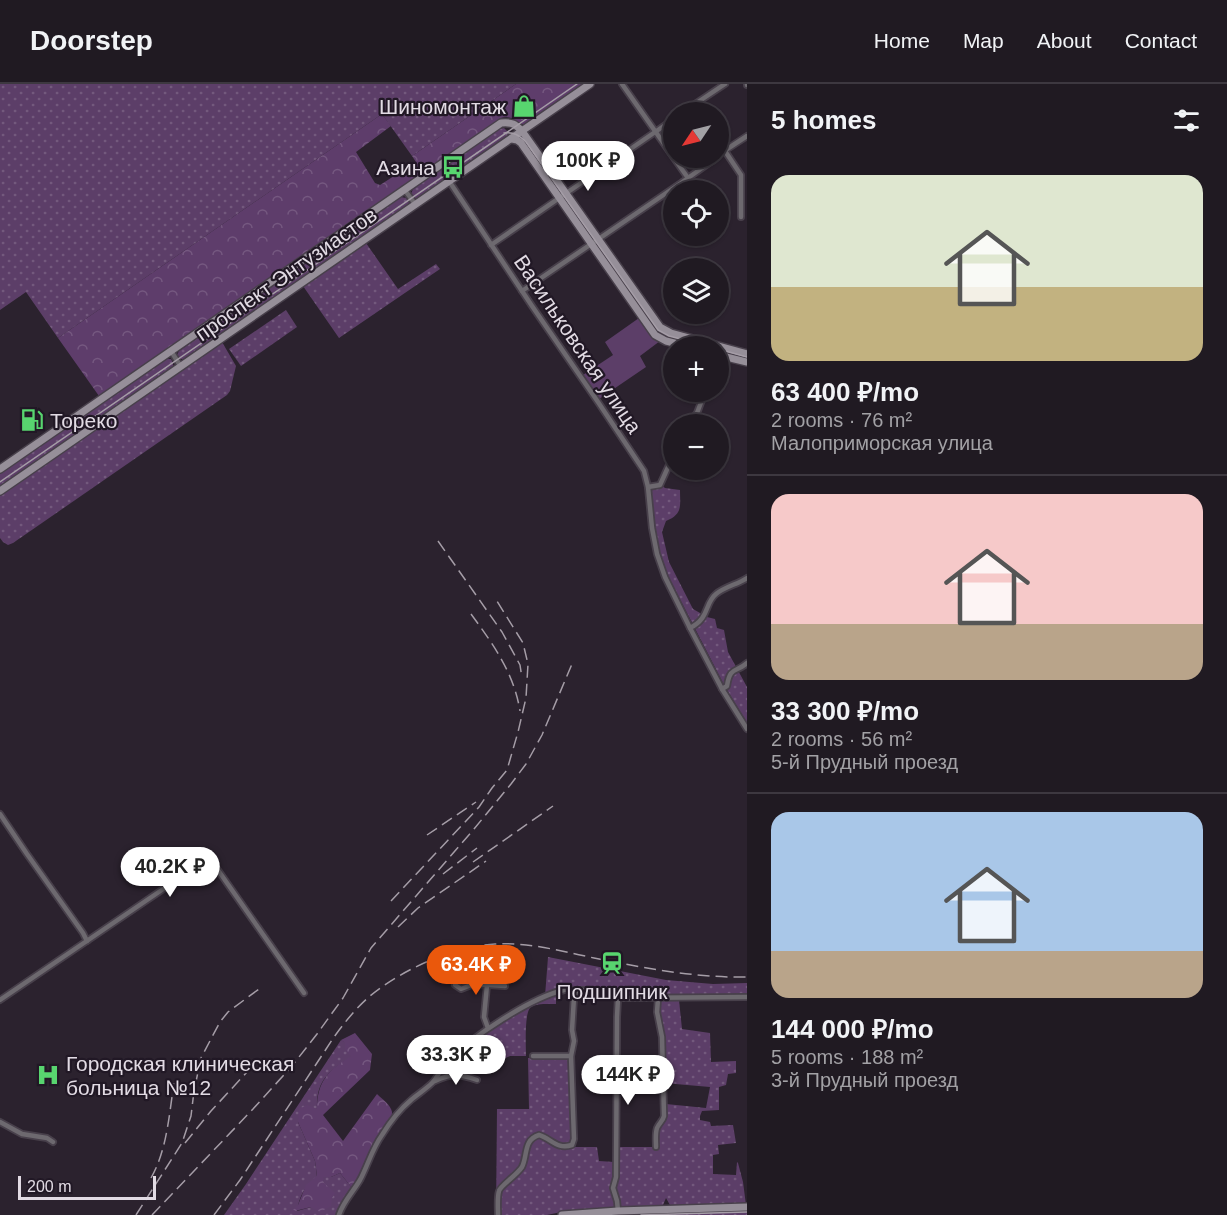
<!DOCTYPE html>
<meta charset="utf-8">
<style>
:root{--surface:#201a22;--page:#28232a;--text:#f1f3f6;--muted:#a2a1a5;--line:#3d3840;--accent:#ea580c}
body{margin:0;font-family:Helvetica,sans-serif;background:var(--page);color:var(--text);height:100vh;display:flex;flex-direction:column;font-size:22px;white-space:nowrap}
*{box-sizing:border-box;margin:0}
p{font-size:20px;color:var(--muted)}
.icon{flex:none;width:33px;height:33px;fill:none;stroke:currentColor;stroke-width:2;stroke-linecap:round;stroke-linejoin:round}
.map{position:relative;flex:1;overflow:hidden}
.side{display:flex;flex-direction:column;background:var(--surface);width:480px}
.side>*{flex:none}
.needle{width:39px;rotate:235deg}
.buttons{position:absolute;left:663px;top:18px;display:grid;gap:12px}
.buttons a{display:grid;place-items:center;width:66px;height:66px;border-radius:50%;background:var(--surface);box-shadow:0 2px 4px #0004,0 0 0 2px var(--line);font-size:30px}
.scale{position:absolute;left:18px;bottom:15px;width:138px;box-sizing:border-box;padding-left:6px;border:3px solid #e2dbe4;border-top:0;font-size:16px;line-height:21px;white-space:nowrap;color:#e2dbe4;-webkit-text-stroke:4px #211825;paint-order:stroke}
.price{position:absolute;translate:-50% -51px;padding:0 14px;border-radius:21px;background:#fff;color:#222;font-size:20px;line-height:39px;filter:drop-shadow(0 2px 3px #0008)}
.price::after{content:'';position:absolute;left:50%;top:36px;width:18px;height:14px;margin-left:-9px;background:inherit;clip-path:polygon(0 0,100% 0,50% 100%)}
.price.on{background:var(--accent);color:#fff}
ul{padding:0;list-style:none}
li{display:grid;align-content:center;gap:12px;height:318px;padding:0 24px}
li+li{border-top:2px solid var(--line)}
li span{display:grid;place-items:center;height:186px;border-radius:18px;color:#555}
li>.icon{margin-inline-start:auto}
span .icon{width:108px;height:108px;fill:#fffc;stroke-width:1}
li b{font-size:26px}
h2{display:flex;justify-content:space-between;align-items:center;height:72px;padding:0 24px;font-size:26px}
header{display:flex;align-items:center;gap:36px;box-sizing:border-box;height:84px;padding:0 30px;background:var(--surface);border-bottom:2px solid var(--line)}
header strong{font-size:28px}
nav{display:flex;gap:33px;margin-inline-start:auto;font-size:21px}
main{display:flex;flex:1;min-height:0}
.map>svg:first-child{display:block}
</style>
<header>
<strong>Doorstep</strong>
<nav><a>Home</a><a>Map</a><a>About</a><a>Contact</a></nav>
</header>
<main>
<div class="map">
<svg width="747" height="1131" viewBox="0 0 747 1131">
<defs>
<pattern id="green-dots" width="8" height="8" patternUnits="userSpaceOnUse" patternTransform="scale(1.5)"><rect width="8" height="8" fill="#5c3e68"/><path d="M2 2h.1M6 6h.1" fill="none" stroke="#73597d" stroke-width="1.8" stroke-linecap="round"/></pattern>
<pattern id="forest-crowns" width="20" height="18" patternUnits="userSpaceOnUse" patternTransform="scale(1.5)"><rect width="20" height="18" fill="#5e3d6b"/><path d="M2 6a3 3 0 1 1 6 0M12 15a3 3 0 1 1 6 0" fill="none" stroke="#755880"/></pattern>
</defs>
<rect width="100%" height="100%" fill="#2b222e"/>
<g fill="url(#green-dots)">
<path d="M0,0H516L412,72L382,30L58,254L26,208L0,226Z"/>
<path d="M504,44L508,48L507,54L420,114H414L411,110L413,105L499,45Z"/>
<path d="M401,113L406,114L409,118L408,122L185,275H180L177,271L179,267Z"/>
<path d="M366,159L398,205L436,180L440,185L339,254L303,202Z"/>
<path d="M286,226L297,243L241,282L229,265Z"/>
<path d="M222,258L236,282L230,307L227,311L13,459L8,461L3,458L0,454V412Z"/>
<path d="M167,275H171L173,279V283L0,403V390Z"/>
<path d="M650,399H659L665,404L680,406C680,422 683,430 666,437L662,448L669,478L693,525L707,533L715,535L717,544L724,546L728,568L747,603V639L724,601L668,492L658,469L654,445Z"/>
<path d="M548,873L666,896L713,900L747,899V911L726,912L686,910L654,913L624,911H611L569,904L559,905L545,912Z"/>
<path d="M556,910V920C550,920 536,919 531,923C524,928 526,962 526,972H510L468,991L451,989L439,992L443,983L453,973L488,946L522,925Z"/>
<path d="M679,916L682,945L710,949L711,978L736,977V989L728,990L726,1001L719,1003V1026L702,1027L700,1032V1036L710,1038L711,1042L733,1041L736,1059L718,1061L719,1070L713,1071V1090L736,1091L737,1078L738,1079L743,1098L746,1121L671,1123L666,1114L663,1121L657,1123L581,1126L561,1128L547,1131H496L497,1025H529L528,974L567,973L570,975L572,1052L570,1059L575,1063H597L599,1077L614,1078L615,1063H655L658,1045L666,1020L706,1024L710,1003L664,999L658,928L660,917Z"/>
<path d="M341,956L346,959L352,972C329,987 316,996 317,1025L298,1038L315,1077L317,1093C305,1101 299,1113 297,1127L311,1123L324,1099L322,1093H331L340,1089L352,1104C346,1112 338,1121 336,1131H224L246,1100Z"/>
<path d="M747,1126V1131H591Z"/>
</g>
<g fill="url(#forest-crowns)">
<path d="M516,0H585L526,41C517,40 512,30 501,34L99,312L58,254L382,30L391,42L356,68L375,99L380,101L416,78L412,72Z"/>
<path d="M355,949L372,970L370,986L323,1031L343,1057L377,1010C382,1015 391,1021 392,1028C393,1036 382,1046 378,1053C367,1069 362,1088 352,1104L340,1089L331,1093H323L324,1099L335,1109L332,1114L331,1122L320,1128L311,1123L291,1128L298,1121L306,1101L317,1092L315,1077L298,1038L299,1025L307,1021L317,1025C317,997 329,986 351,972L345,965V959L341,956Z"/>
</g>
<path fill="#5c3e68" d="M639,234L652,252L660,257L640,272L646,283L599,315L583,291L613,271L605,258Z"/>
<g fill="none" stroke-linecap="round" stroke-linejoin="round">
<g stroke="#48404b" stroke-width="8">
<g id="street">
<path d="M622,0L688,94"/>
<path d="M747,0V1"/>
<path d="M683,28L725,0"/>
<path d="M725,67L741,91V133"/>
<path d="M718,71L747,52"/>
<path d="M449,97L532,222L598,318L644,387L648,403L652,444L657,470L665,493L690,544L722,605L747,645"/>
<path d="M404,105L415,120"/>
<path d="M491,161L674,35"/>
<path d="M522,207L681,99L716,74"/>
<path d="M171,267L181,283"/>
<path d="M688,340L697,329L705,308"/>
<path d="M648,403L660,401L674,370"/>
<path d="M690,544C710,534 704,520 716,510C724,503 738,500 747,494"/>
<path d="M722,605L727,602C730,582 736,589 747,579"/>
<path d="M0,730L27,770L83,849L87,857"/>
<path d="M455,901L461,905L474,900L505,902"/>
<path d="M487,901L484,933L488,944"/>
<path d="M0,916L203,778L208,776L213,779L304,909"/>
<path d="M533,972H571"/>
<path d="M435,997C452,989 460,990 477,996"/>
<path d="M0,1038L22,1050L47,1054L53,1058"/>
<path d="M656,1063C656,1057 655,1050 657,1044C659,1039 663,1037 664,1032L662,953L657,928L658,915"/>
<path d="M618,1127L617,1117L613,1104L616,1093L617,933L618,914"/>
<path d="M339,1131C343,1118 353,1108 360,1096C368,1081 372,1065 382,1051C390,1038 399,1026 411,1016C418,1010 426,1005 432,999C438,994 440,984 448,977C473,952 530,914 564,906C570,905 575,908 582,906L618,914L747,913"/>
<path d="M498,1131C498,1124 497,1114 499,1107C500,1102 517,1091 522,1083C528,1071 523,1056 539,1051C552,1055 557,1066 572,1061L574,1055L571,972L574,957L572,946L574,913L576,907"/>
</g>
</g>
<g stroke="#48404b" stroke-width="10">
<g id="secondary">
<path d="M512,55L517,56L521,59L655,251L666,257L686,262"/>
<path d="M718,271L747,278"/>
<path d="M0,385L501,39C512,38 515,40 522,47L660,243L671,249L747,270"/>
<path d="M0,407L590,0"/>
<path d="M562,1131L618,1127L747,1123"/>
</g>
</g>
<use href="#street" stroke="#6d696f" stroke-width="4.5"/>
<use href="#secondary" stroke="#968f99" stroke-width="7"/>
<g stroke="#a59da7" stroke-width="1.5">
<path d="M504,49C514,48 519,51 526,58L658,246L669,252L707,262"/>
<path d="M718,265L747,273"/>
<path d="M0,398L577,0"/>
<path d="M641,1131L747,1128"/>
</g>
<g stroke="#a59da7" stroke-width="1.5" stroke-dasharray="12 6" stroke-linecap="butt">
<path d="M438,457L502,548L520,581L522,594"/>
<path d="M471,530C493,560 514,589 520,627"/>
<path d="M427,751L476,718"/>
<path d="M473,778L553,722"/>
<path d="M443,790L477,764"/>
<path d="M391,817L479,723L492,704L507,686L518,648L526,614L528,580L523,559L495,514"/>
<path d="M398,843L418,824L486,777"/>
<path d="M185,1059L211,1027L259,975"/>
<path d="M151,1094C167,1066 169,1031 174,999"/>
<path d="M136,1131L182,1059L191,1032L194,1007L201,974L212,953L220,938L228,928L263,902"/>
<path d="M152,1131L253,1025L292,982L317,950L343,914L371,864L474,745L511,700L526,680L542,651L572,580"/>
<path d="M214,1131L240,1096L334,953C345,938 356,924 370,912C403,885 452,863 495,860C528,858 561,867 594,874C645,884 695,894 747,893"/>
</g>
</g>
<defs>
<g id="shop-bare" transform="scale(1.8)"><path d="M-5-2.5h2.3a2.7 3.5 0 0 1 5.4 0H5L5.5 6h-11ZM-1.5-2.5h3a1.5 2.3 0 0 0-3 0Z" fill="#58d56f" stroke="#211825" stroke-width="2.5" paint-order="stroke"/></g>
<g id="bus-bare" transform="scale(1.8)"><path d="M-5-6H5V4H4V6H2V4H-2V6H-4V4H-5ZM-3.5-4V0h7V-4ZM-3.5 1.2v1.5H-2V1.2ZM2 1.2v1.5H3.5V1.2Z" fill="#58d56f" stroke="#211825" stroke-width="2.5" paint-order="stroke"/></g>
<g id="fuel-bare" transform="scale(1.8)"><path d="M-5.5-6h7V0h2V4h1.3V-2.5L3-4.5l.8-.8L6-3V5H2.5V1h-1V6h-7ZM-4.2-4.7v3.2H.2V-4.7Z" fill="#58d56f" stroke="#211825" stroke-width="2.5" paint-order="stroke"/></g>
<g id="station-bare" transform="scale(1.8)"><path d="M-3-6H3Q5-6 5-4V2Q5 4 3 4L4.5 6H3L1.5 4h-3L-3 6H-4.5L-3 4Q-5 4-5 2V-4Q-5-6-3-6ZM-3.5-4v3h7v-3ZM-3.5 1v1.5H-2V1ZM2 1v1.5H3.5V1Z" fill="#58d56f" stroke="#211825" stroke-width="2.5" paint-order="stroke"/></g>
<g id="hospital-bare" transform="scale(1.8)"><path d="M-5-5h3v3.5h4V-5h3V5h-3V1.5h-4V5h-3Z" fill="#58d56f" stroke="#211825" stroke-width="2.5" paint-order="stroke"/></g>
</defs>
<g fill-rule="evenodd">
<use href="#shop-bare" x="524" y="22"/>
<use href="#bus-bare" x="453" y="83"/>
<use href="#fuel-bare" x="32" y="336"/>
<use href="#station-bare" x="612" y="879"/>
<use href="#hospital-bare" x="48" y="991"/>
</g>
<g text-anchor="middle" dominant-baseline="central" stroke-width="4.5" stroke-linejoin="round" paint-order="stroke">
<g font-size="21" fill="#e2dbe4" stroke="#211825" text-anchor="end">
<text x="506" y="22">Шиномонтаж</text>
<text x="435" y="83">Азина</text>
<text x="50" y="336" text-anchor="start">Тореко</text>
<text x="612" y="907" text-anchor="middle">Подшипник</text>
<text x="66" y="979" text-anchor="start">Городская клиническая<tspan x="66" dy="24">больница №12</tspan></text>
</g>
<g font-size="21" fill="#e2dbe4" stroke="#211825">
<text transform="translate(286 190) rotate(-35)">проспект Энтузиастов</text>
<text transform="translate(578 260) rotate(56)">Васильковская улица</text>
</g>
</g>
</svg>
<div class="buttons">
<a><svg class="needle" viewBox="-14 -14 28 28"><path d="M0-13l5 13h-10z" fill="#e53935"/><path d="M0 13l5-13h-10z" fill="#a2a1a5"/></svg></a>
<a><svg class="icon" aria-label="locate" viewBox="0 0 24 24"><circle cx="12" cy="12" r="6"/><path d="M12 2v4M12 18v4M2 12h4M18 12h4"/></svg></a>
<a><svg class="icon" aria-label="layers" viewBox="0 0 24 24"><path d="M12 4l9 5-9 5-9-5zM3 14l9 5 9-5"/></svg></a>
<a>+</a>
<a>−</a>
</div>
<div class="scale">200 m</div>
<b class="price" style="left:588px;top:108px">100K ₽</b>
<b class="price" style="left:170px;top:814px">40.2K ₽</b>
<b class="price on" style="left:476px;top:912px">63.4K ₽</b>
<b class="price" style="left:456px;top:1002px">33.3K ₽</b>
<b class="price" style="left:628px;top:1022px">144K ₽</b>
</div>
<section class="side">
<h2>5 homes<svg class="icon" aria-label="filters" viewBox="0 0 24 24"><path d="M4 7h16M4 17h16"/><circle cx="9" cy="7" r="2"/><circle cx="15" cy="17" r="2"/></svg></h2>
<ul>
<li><span style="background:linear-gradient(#dfe7d0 60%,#c2b280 0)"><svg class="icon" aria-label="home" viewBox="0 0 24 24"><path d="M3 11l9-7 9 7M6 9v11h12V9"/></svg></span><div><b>63 400 ₽/mo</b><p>2 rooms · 76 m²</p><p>Малоприморская улица</p></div></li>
<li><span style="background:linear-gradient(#f6c9c9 70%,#b9a48a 0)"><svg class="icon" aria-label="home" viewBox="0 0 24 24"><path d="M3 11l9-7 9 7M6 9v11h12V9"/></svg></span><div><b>33 300 ₽/mo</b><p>2 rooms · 56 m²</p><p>5-й Прудный проезд</p></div></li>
<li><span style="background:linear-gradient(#a9c7e8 75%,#b9a48a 0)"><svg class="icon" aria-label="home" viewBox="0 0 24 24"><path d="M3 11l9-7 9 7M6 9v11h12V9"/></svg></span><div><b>144 000 ₽/mo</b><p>5 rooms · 188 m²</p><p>3-й Прудный проезд</p></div></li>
</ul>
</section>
</main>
